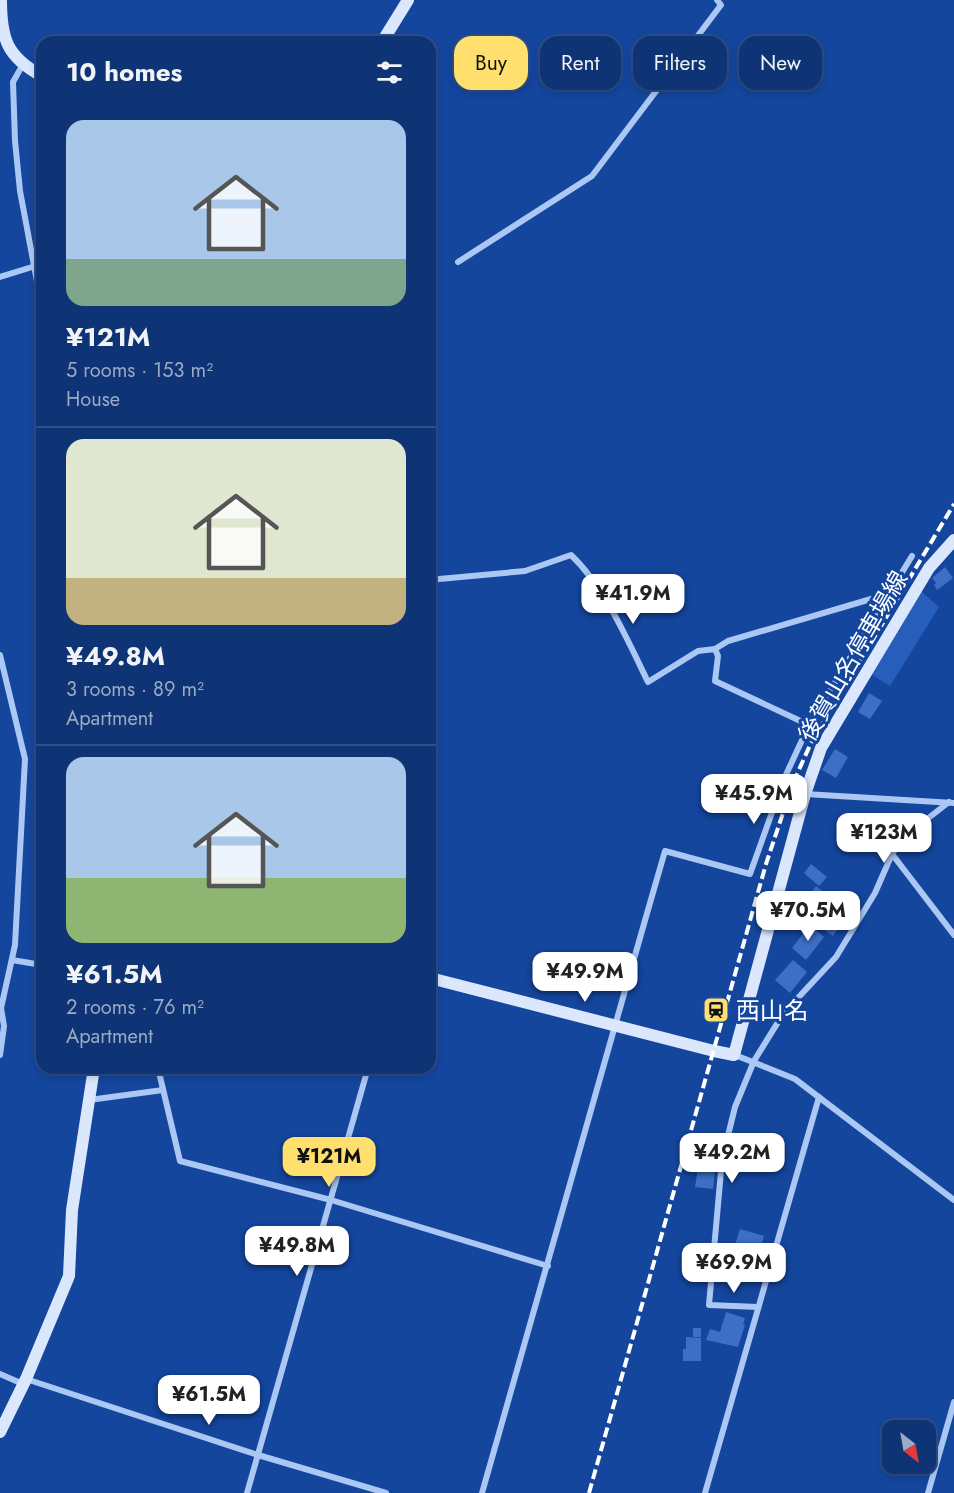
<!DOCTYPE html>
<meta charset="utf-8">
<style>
:root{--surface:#0f3476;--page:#183c7b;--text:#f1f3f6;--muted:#9baac5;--line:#2f4f88;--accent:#ffe06e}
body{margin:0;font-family:Jost,"Noto Sans JP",sans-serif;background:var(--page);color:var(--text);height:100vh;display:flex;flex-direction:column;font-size:22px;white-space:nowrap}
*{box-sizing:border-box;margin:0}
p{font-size:20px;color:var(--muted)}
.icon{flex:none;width:33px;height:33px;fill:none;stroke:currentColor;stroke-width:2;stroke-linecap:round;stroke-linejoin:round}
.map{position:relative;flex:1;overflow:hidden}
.panel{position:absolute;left:36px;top:36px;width:400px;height:1038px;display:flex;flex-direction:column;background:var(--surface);border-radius:18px;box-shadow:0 3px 9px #0003,0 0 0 2px var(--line)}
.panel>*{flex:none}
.banner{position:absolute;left:454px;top:36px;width:410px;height:54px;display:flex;gap:12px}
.needle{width:39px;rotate:149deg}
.fabs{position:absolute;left:882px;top:1420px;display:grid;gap:12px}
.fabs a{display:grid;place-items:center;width:54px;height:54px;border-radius:12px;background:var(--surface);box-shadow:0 3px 9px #0003,0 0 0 2px var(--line);font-size:30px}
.price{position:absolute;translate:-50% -51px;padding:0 14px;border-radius:12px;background:#fff;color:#222;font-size:20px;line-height:39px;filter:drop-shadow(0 2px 3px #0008)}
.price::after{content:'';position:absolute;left:50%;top:36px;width:18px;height:14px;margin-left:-9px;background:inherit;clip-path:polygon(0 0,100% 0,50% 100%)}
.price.on{background:var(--accent);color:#111}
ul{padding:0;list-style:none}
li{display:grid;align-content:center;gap:12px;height:318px;padding:0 30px}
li+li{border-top:2px solid var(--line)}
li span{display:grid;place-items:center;height:186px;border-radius:18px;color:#555}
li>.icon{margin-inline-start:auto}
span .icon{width:108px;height:108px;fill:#fffc;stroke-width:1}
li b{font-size:26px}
h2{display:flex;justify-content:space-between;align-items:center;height:72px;padding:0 30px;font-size:26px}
.pill{padding:0 21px;border-radius:18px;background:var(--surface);box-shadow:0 3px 9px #0003,0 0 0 2px var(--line);font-size:21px;line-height:54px}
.pill.on{background:var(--accent);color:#111}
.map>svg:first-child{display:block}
</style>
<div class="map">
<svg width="954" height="1493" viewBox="0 0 954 1493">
<rect width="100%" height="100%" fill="#14469e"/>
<path fill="#275ebc" d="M921,591L939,607L890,686L871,674Z"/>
<g fill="#3d6fc5">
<path d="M945,567L953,578L937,590L934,585L936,583L932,578Z"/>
<path d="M869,693L882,701L870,719L858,712Z"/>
<path d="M835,749L848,757L836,778L822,770Z"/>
<path d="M811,864L827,877L819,886L804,873Z"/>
<path d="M816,886L829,896L817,910L812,906L814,904L807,897Z"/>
<path d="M840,890L857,902L833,936L813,922L824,908L826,909Z"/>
<path d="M785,908L793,911L788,921L781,918Z"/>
<path d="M810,925L824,937L806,960L792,948Z"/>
<path d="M793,960L807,972L790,993L775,980Z"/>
<path d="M698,1168L715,1171L713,1189L695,1187Z"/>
<path d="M740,1229L764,1236L758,1256L734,1248Z"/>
<path d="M726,1312L745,1318L743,1324L745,1325L738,1347L706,1340L710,1329L720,1332Z"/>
<rect x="693" y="1328" width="8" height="9"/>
<path d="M686,1337L701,1338V1361H683V1349H686Z"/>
</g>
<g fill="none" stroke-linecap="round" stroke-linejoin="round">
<g stroke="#abc7f4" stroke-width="6">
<path d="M22,66L13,82L15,141L20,191L42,308"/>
<path d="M458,262L592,176L721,5L717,0"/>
<path d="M0,277L42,264"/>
<path d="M42,512L38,549L42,586"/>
<path d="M430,582L439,579L525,571L571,555C604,586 628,641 648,682L698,651L715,649L718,656L715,681L809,725"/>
<path d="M715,649L728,641L888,594"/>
<path d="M0,655L25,759L15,945L1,1008L4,1026L0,1055"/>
<path d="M805,794L954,803"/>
<path d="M949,802L904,837L892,854L954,935"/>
<path d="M430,842L432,847L430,852"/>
<path d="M12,960L42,965"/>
<path d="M735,1055L795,1079L954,1200"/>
<path d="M158,1068L180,1161L331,1200L548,1266"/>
<path d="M89,1100L163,1090"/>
<path d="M758,1307L709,1305L722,1160L735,1107L754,1061L783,1014L836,957L875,893L892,854"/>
<path d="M0,1374L23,1384"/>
<path d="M26,1379L258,1455L386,1493"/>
<path d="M247,1493L368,1068"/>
<path d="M482,1493C544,1280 603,1065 665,851L750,874L784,779L809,725L912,556"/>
<path d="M705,1493L819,1097"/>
<path d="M928,1493L954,1402"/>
</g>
<g stroke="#dbe7fd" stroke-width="12">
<path d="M1,0C1,39 7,57 42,76"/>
<path d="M382,42L408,0"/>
<path d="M430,978L714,1051L734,1055L805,794L821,748L929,568L954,540"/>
<path d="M0,1432L26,1379L69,1276L72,1210L94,1068"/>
</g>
<path stroke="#fff" stroke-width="4" stroke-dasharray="10 4.5" stroke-linecap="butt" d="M589,1493L766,864L793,783L811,743L954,504"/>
</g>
<defs>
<g id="station-square" transform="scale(1.35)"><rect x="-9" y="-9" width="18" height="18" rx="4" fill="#ffe06e" stroke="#14469e"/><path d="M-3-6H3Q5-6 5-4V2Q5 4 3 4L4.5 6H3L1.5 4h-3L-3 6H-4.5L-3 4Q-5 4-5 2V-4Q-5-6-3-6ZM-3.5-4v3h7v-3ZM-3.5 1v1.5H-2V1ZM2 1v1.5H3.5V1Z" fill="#111"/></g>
</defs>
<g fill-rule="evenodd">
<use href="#station-square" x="716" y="1010"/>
</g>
<g text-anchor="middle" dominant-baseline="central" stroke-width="6" stroke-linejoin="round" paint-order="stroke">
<g font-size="24" fill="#fff" stroke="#14469e">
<text transform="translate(853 656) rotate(-60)">後賀山名停車場線</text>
</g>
<g font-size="24" fill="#fff" stroke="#14469e" text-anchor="start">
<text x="736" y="1010">西山名</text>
</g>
</g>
</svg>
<div class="fabs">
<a><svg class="needle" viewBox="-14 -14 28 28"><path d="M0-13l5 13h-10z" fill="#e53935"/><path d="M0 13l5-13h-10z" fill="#9baac5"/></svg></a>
</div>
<b class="price" style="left:633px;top:625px">¥41.9M</b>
<b class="price" style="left:754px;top:825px">¥45.9M</b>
<b class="price" style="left:884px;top:864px">¥123M</b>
<b class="price" style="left:808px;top:942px">¥70.5M</b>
<b class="price" style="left:585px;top:1003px">¥49.9M</b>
<b class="price" style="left:732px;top:1184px">¥49.2M</b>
<b class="price on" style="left:329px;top:1188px">¥121M</b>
<b class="price" style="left:297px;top:1277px">¥49.8M</b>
<b class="price" style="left:734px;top:1294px">¥69.9M</b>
<b class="price" style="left:209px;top:1426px">¥61.5M</b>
<div class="banner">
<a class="pill on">Buy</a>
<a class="pill">Rent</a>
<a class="pill">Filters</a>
<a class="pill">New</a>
</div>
<section class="panel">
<h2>10 homes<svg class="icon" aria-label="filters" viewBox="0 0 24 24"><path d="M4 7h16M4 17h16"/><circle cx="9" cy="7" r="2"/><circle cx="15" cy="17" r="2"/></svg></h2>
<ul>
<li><span style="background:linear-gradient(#a9c7e8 75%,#7fa58c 0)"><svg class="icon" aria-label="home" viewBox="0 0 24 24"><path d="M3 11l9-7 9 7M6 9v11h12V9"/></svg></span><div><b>¥121M</b><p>5 rooms · 153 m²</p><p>House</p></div></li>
<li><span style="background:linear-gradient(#dfe7d0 75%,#c2b280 0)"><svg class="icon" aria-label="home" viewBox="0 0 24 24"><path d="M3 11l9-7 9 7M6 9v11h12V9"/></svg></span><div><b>¥49.8M</b><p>3 rooms · 89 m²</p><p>Apartment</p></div></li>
<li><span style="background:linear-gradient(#a9c7e8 65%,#8fb573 0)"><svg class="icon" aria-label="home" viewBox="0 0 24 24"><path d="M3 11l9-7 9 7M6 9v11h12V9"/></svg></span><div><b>¥61.5M</b><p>2 rooms · 76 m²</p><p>Apartment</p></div></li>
</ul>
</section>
</div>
